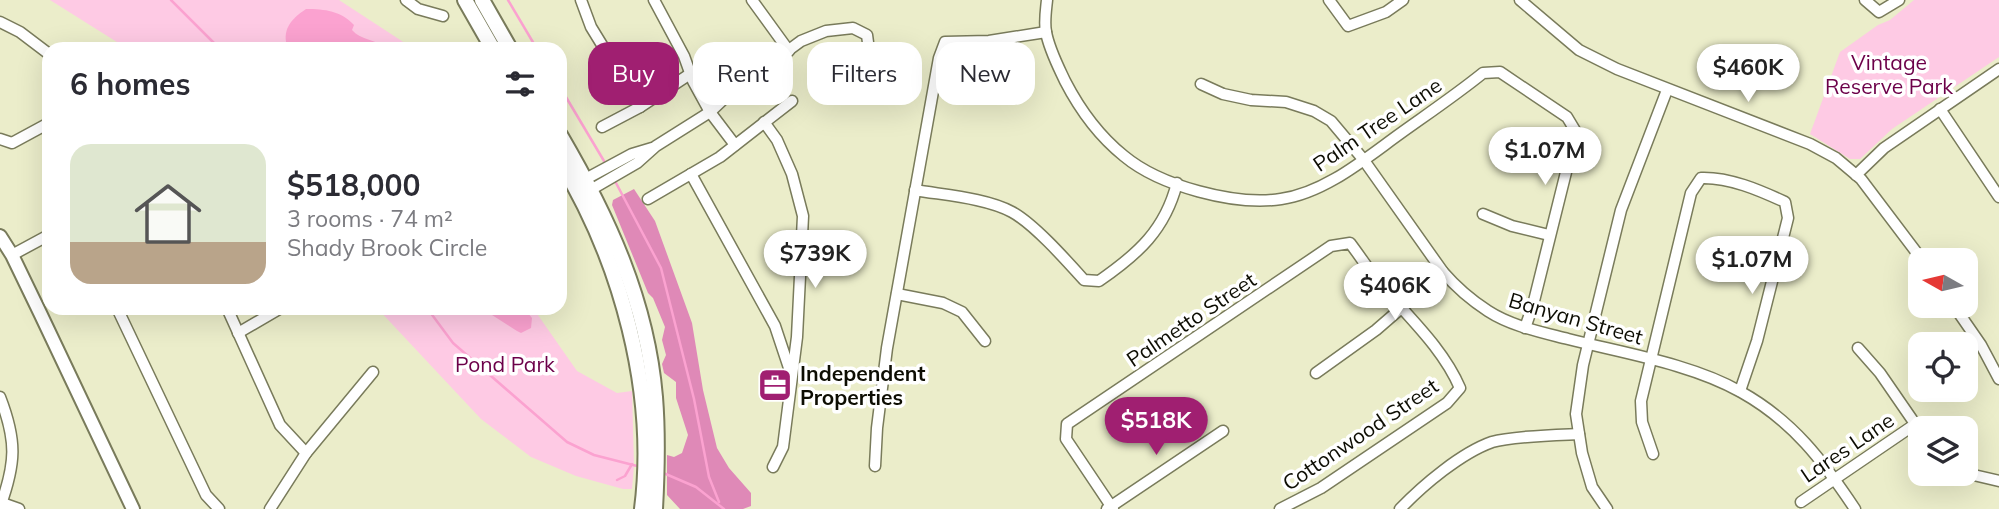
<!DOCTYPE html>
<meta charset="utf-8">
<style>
:root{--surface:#fff;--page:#f7f7f7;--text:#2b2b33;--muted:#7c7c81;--accent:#a01f71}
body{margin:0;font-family:Mulish,sans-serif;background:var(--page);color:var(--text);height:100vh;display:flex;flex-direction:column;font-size:26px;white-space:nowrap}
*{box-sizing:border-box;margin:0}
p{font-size:23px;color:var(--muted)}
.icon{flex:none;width:38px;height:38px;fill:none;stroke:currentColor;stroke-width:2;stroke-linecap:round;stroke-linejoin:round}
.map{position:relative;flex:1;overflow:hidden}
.panel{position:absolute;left:42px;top:42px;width:525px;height:273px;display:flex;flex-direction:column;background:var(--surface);border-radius:21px;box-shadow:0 7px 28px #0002}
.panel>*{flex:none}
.guide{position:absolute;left:588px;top:42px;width:665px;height:63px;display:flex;gap:14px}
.needle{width:46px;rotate:278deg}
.tools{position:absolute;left:1908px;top:248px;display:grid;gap:14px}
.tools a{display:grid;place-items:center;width:70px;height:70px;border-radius:14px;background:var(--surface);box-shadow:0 7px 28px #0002;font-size:35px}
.price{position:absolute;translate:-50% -60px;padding:0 16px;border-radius:24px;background:#fff;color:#222;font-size:23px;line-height:46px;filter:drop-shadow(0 2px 4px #0008)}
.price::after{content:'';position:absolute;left:50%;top:42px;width:21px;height:16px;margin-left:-10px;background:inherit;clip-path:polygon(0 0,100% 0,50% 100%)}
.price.current{background:var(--accent);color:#fff}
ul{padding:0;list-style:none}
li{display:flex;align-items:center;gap:21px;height:175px;padding:0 28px}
li span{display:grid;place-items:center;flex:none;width:196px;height:140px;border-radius:21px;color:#555}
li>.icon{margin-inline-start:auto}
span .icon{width:84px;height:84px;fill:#fffc;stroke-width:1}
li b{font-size:30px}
h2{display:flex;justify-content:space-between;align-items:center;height:84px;padding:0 28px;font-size:30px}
.tag{padding:0 24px;border-radius:21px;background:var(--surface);box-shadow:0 7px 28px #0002;font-size:24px;line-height:63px}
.tag.current{background:var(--accent);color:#fff}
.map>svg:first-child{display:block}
</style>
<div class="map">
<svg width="1999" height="509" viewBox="0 0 1999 509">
<rect width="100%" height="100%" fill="#ebedca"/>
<g fill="#fecae4">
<path d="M50,0H339L414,49H128Z"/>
<path d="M1914,0H1999V57L1892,129L1860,159H1850L1810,134L1840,52L1878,25L1890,20Z"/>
<path d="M377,308H533L577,371L617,393L632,391L634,466L632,489H623L576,476L531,457L481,419Z"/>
</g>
<path fill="#df89b7" d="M634,189L655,221L692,323L703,390L717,448L729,468L751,493V506L743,509H680L667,495V455L674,457L682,453L688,435L676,398V382L664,373L662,364L666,355L662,340L665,327L653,298L648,293L612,205L613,200Z"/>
<g fill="#fba2d0">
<path d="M306,9C325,9 341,11 354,25L352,30C360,40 375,39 389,49H288C281,30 291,19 306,9Z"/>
<path d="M481,308H524L532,318L531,328L521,333L517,331Z"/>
</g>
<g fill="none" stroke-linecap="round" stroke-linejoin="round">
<g stroke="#fba2d0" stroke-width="2.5">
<path d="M171,0L220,49"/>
<path d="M508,0L537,49"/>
<path d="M560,87L604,161"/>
<path d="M615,181L661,268L694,399L709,477L719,502"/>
<path d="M427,308L453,343L567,442L594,455L641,467"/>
<path d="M661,472L696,487L724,509"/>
<path d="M617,480L625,476L632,464"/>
</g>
<g stroke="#797b5b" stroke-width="13">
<g id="minor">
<path d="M406,0L418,9L443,16"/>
<path d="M581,0L591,27L640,107"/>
<path d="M654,0L684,56L693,81L710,112L735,145"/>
<path d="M752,0L789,51"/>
<path d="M1047,0C1046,10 1044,22 1046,32C1049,49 1058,66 1065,81C1080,110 1099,136 1124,156C1160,186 1235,206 1281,199C1325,193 1366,158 1401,133C1429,113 1457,94 1483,73L1500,72L1567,117L1576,132L1533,305L1525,328"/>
<path d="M1329,0L1348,26L1386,12L1403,0"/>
<path d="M1520,0L1579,50L1617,69L1810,144L1836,158L1861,179L1923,261"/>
<path d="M1865,0L1879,12L1899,0"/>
<path d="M0,22L20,32L49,54"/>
<path d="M1201,84L1223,94L1251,100L1286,102L1314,111L1331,121L1363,159L1443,272C1456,287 1471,300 1488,311C1511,326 1541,332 1568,339C1623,353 1692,364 1741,392C1793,421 1823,461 1855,509"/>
<path d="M1940,109L1999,197"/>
<path d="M764,122L777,140L792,174L803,216L797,337L783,447L773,467"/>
<path d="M602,127L640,107L690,74"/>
<path d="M0,139L12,143L49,123"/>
<path d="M691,174L775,326L791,374"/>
<path d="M1856,175L1884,148L1999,69"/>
<path d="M580,182L632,154L652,148"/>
<path d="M915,190C943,195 987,198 1012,212C1034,224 1066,260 1084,280L1099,281C1138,254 1165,230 1177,183"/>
<path d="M587,192L637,163L656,146L710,112L729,94L801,41L826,31L853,28L867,35C871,57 865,76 859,96"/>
<path d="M648,199L720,157L792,101"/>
<path d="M1483,214L1512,226L1549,235"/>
<path d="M12,255L49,235"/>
<path d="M897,294L943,303L962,312L985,341"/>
<path d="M1954,306L1981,345L1999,379"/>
<path d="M117,308L206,495L219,509"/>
<path d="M227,308L280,425L306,453"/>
<path d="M238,333L281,308"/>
<path d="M1858,348L1880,373L1920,431"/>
<path d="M1316,373L1376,330L1443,272"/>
<path d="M0,397C17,441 16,463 0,507"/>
<path d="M1653,454L1642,422L1641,401L1691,193L1701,178C1729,177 1759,190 1785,202L1788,218L1757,341L1740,391"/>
<path d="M875,466L877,428L887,348L939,58L945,42L989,41L1046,32"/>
<path d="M1965,473L1999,481"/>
<path d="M1801,502L1914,425"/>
<path d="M2,503L19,509"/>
<path d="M270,509L306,453L373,372"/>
<path d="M1107,509L1223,431"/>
<path d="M1113,509L1066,439L1067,424L1331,246L1350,243C1359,255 1367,267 1376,279C1405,314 1442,346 1460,388L1447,403L1321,488L1280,509"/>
<path d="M1400,509C1423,485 1461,453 1492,442C1512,436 1557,435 1579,434"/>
<path d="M1607,509L1592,487L1582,453L1576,414L1583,365L1621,210L1667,90"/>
</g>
</g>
<g stroke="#797b5b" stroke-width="16">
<path id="secondary" d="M0,236L12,255L41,315L133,509"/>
</g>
<g stroke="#797b5b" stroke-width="18">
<g id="primary">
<path d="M465,0L493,49"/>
<path d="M482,0L510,49"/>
<path d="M560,135C608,217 647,301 655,397C658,434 657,472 655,509"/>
<path d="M560,161C621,261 657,392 642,509"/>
</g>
</g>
<use href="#minor" stroke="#fff" stroke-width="10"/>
<use href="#secondary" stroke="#fff" stroke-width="12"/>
<use href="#primary" stroke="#fff" stroke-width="14"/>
</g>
<defs>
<g id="office-square" transform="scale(1.75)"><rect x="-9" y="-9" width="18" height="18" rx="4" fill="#a01f71" stroke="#fff"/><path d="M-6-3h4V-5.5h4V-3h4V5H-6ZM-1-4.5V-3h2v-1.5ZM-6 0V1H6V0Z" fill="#fff"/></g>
</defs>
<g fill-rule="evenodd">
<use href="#office-square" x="775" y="385"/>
</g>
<g text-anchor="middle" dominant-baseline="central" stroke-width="7" stroke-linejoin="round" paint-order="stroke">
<g font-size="21" fill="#6c0049" stroke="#fff">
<text x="1889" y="62">Vintage<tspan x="1889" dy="24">Reserve Park</tspan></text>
<text x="505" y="364">Pond Park</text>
</g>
<g font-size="21" fill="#0d0d03" stroke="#fff">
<text transform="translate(1377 124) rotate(-34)">Palm Tree Lane</text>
<text transform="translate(1576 318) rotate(16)">Banyan Street</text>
<text transform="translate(1191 319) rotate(-34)">Palmetto Street</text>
<text transform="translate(1360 434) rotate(-34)">Cottonwood Street</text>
<text transform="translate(1847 447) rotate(-34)">Lares Lane</text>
</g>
<g font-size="21" font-weight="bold" fill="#0d0d03" stroke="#fff" text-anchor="start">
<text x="800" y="373">Independent<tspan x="800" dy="24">Properties</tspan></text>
</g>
</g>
</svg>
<div class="tools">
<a><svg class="needle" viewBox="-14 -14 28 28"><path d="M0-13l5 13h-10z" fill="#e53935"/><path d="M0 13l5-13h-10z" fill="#7c7c81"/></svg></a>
<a><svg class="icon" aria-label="locate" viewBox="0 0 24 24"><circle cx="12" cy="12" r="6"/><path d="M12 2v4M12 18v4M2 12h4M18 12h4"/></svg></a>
<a><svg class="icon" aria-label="layers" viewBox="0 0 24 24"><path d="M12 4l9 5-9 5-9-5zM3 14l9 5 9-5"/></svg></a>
</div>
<b class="price" style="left:1748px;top:104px">$460K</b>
<b class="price" style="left:1545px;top:187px">$1.07M</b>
<b class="price" style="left:815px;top:290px">$739K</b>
<b class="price" style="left:1752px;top:296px">$1.07M</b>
<b class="price" style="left:1395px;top:322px">$406K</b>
<b class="price current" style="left:1156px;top:457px">$518K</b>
<div class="guide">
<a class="tag current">Buy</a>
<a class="tag">Rent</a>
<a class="tag">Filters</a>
<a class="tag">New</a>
</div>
<section class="panel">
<h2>6 homes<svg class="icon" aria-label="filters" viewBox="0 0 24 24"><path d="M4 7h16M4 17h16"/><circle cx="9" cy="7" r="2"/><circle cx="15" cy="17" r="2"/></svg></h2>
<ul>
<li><span style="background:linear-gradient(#dfe7d0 70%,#b9a48a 0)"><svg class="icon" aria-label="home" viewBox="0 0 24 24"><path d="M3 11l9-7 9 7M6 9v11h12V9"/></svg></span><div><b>$518,000</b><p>3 rooms · 74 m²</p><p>Shady Brook Circle</p></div></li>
</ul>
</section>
</div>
